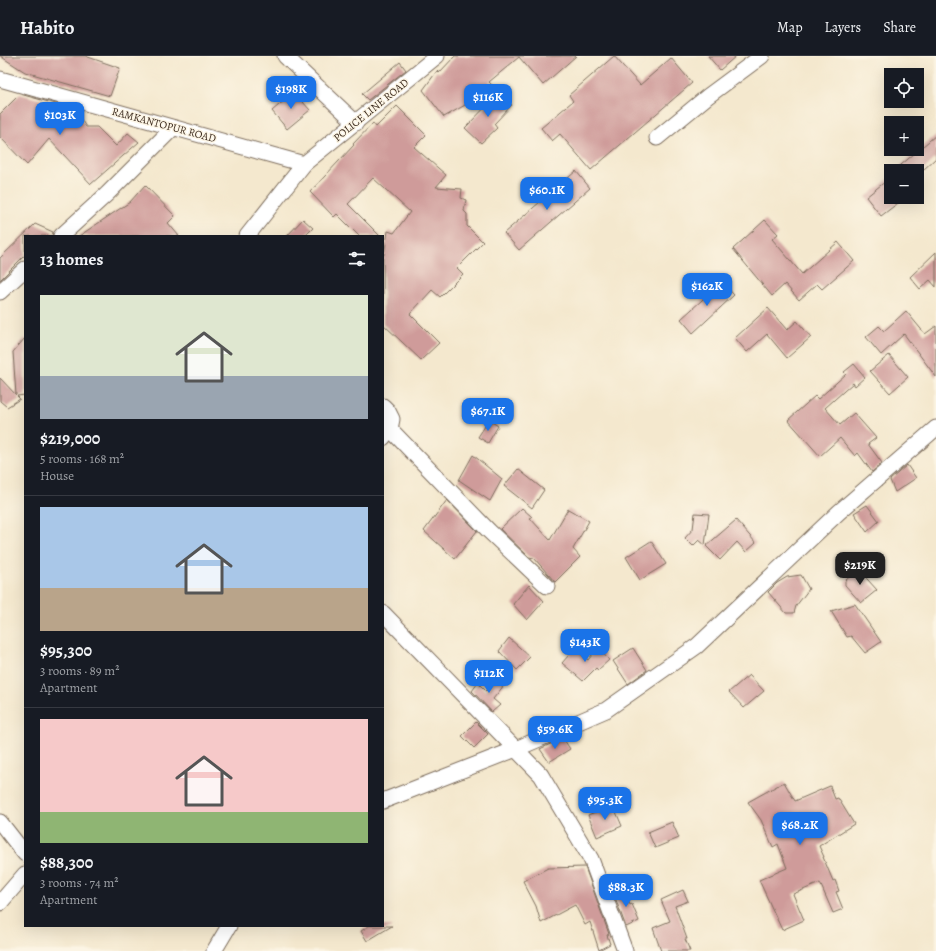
<!DOCTYPE html>
<meta charset="utf-8">
<style>
:root{--surface:#171b24;--page:#242831;--text:#f1f3f6;--muted:#9ea1a6;--line:#363941;--accent:#1a73e8}
body{margin:0;font-family:Alegreya,serif;background:var(--page);color:var(--text);height:100vh;display:flex;flex-direction:column;font-size:15px;white-space:nowrap}
*{box-sizing:border-box;margin:0}
p{font-size:13px;color:var(--muted)}
.icon{flex:none;width:22px;height:22px;fill:none;stroke:currentColor;stroke-width:2;stroke-linecap:round;stroke-linejoin:round}
.map{position:relative;flex:1;overflow:hidden}
.drawer{position:absolute;left:24px;top:179px;width:360px;height:692px;display:flex;flex-direction:column;background:var(--surface);border-radius:0px;box-shadow:0 4px 16px #0002}
.drawer>*{flex:none}
.fabs{position:absolute;left:884px;top:12px;display:grid;gap:8px}
.fabs a{display:grid;place-items:center;width:40px;height:40px;border-radius:0px;background:var(--surface);box-shadow:0 4px 16px #0002;font-size:20px}
.price{position:absolute;translate:-50% -34px;padding:0 9px;border-radius:8px;background:var(--accent);color:#fff;font-size:13px;line-height:26px;filter:drop-shadow(0 1px 2px #0008)}
.price::after{content:'';position:absolute;left:50%;top:24px;width:12px;height:9px;margin-left:-6px;background:inherit;clip-path:polygon(0 0,100% 0,50% 100%)}
.price.current{background:#222;color:#fff}
ul{padding:0;list-style:none}
li{display:grid;align-content:center;gap:8px;height:212px;padding:0 16px}
li+li{border-top:1px solid var(--line)}
li span{display:grid;place-items:center;height:124px;border-radius:0px;color:#555}
li>.icon{margin-inline-start:auto}
span .icon{width:72px;height:72px;fill:#fffc;stroke-width:1}
li b{font-size:17px}
h2{display:flex;justify-content:space-between;align-items:center;height:48px;padding:0 16px;font-size:17px}
header{display:flex;align-items:center;gap:24px;box-sizing:border-box;height:56px;padding:0 20px;background:var(--surface);border-bottom:1px solid var(--line)}
header strong{font-size:19px}
nav{display:flex;gap:22px;margin-inline-start:auto;font-size:14px}
.map>svg:first-child{display:block}
</style>
<header>
<strong>Habito</strong>
<nav><a>Map</a><a>Layers</a><a>Share</a></nav>
</header>
<div class="map">
<svg width="936" height="895" viewBox="0 0 936 895">
<rect width="100%" height="100%" fill="#fcf5e5"/>
<filter id="ink" filterUnits="userSpaceOnUse"><feTurbulence type="fractalNoise" baseFrequency=".025" numOctaves="2"/><feDisplacementMap in="SourceGraphic" scale="8" xChannelSelector="R" yChannelSelector="G"/><feConvolveMatrix kernelMatrix="1 2 1 2 8 2 1 2 1" color-interpolation-filters="sRGB"/></filter>
<filter id="wash" filterUnits="userSpaceOnUse"><feTurbulence type="fractalNoise" baseFrequency=".012" numOctaves="4" result="noise"/><feDisplacementMap in="SourceGraphic" scale="16" xChannelSelector="R" yChannelSelector="G"/><feGaussianBlur stdDeviation="0.9" result="paint"/><feColorMatrix in="noise" values="0 0 0 0 0 0 0 0 0 0 0 0 0 0 0 0 0 1.4 0 .05"/><feComposite in="paint" operator="in"/></filter>
<g filter="url(#wash)">
<rect width="100%" height="100%" fill="#f4e8ce"/>
<g id="blocks">
<g fill="#cf9b9a">
<path d="M0,0H85L120,12L110,40L25,16Z"/>
<path d="M455,0H576L543,29L519,1L489,26L495,32L444,61L423,34L437,15L439,17Z"/>
<path d="M614,0L640,29L671,2L692,27L591,114L560,78L552,85L541,72L573,45L569,39Z"/>
<path d="M708,0H736L720,14Z"/>
<path d="M400,6L406,14L368,44L362,38Z"/>
<path d="M294,36L310,54L287,73L272,55Z"/>
<path d="M499,37L512,49L494,68L497,72L481,87L465,72Z"/>
<path d="M20,38L74,53L86,71H97L116,90L128,77L139,86L91,128L49,83L27,109L0,81V58Z"/>
<path d="M397,50L426,79L414,91L446,119L436,131L462,133L461,142L466,144L464,155L467,158V170L483,186L457,212L463,218L440,241L432,234L410,258L439,287L421,304L383,268V200L384,199L388,175L394,177L410,156L373,122L348,148L380,180H359L337,158L334,161L310,136L354,89L353,88L373,67L376,71Z"/>
<path d="M936,79V102L922,115H894Z"/>
<path d="M576,115L590,132L519,194L504,177Z"/>
<path d="M891,121V141H906L881,160L866,141Z"/>
<path d="M145,129L175,160L168,167L179,180H79L130,146Z"/>
<path d="M303,163L313,172L305,180H287Z"/>
<path d="M765,164L778,178L772,183L802,218L838,186L854,205L822,233L817,228L799,244L785,228L772,240L733,193Z"/>
<path d="M35,168L53,176L52,180H25V199L0,224V202Z"/>
<path d="M936,196V231L930,224L920,233L910,221Z"/>
<path d="M722,226L734,239L693,277L681,263Z"/>
<path d="M768,252L787,274L797,265L811,281L787,302L767,278L747,296L735,282Z"/>
<path d="M906,255L925,278L936,270V321L904,278L881,299L866,281L879,270L884,275Z"/>
<path d="M25,282V339L17,340L20,343L7,351L0,345V322L16,339L13,296Z"/>
<path d="M889,299L908,321L890,337L870,315Z"/>
<path d="M854,308L865,321L855,330L853,327L825,352L840,369L854,357L876,382L868,388L882,407L872,416L858,397L855,400L840,382L820,400L788,364L815,340L818,343L846,318L844,316Z"/>
<path d="M489,364L498,370L488,387L478,381Z"/>
<path d="M473,399L502,423L490,445L459,424Z"/>
<path d="M907,409L916,422L895,436L890,424Z"/>
<path d="M518,413L544,434L532,452L504,430Z"/>
<path d="M447,444L477,475L455,503L424,475Z"/>
<path d="M867,449L879,465L867,476L854,457Z"/>
<path d="M522,452L532,461L530,462L550,484L568,453L589,465L573,493L580,501L555,526L534,502L529,501L500,473Z"/>
<path d="M695,457L709,458L705,489L699,484L693,490L685,482L693,473Z"/>
<path d="M736,464L756,487L746,496L737,486L720,504L706,490Z"/>
<path d="M651,485L666,508L640,524L626,501Z"/>
<path d="M858,513L877,534L861,547L845,529V525Z"/>
<path d="M801,519L809,533L796,550L794,557H786L768,536L777,527L787,521Z"/>
<path d="M529,529L544,545L527,564L513,548Z"/>
<path d="M855,548L881,586L865,597L851,580L847,581L831,555Z"/>
<path d="M509,582L530,601L517,614L499,595Z"/>
<path d="M575,592L588,604L598,592L609,604L598,614L596,612L583,625L562,607Z"/>
<path d="M633,592L647,614L628,628L613,605Z"/>
<path d="M749,619L764,635L744,652L729,636Z"/>
<path d="M497,621L505,628L493,643L500,649L492,656L472,635L478,627L486,635Z"/>
<path d="M476,666L488,678L474,692L462,680Z"/>
<path d="M563,682L570,693L549,706L540,693Z"/>
<path d="M784,726L795,745L830,730L835,743L838,742L854,768L819,790L824,801H823L833,825L835,824L839,835L836,836L843,853L833,857L820,827L793,838L804,864L782,874L759,824L787,812L778,788L773,791L761,764L748,746Z"/>
<path d="M613,749L622,770L597,781L588,759Z"/>
<path d="M672,766L679,782L655,792L648,776Z"/>
<path d="M585,811L609,878L607,879L610,888L599,894L590,866L585,869L575,849L541,867L536,850L523,825L548,812Z"/>
<path d="M623,832L630,849L632,848L639,865L626,871L613,836Z"/>
<path d="M683,834L688,845L675,850L687,883H685L690,895H661L653,872L670,865L661,844Z"/>
<path d="M369,870H392L367,885L361,875Z"/>
</g>
</g>
</g>
<g filter="url(#ink)">
<use href="#blocks" fill-opacity="0" stroke="#7c6c5c" stroke-width="1"/>
<g fill="none" stroke-linecap="round" stroke-linejoin="round">
<g stroke="#7c6c5c" stroke-width="17">
<g id="street">
<path d="M285,0L356,67"/>
<path d="M0,23L304,108"/>
<path d="M657,82L708,40L762,0"/>
<path d="M61,180L107,138L173,72"/>
<path d="M247,180L304,108L437,0"/>
<path d="M0,236L25,213"/>
<path d="M383,350L388,355L392,363L390,373L383,382"/>
<path d="M390,373L489,475L547,530"/>
<path d="M383,557L541,719L591,803L625,895"/>
<path d="M383,745L516,693L606,654L697,590L839,456L936,372"/>
<path d="M0,766L25,798"/>
<path d="M0,847L25,818"/>
<path d="M214,895L229,870"/>
</g>
</g>
<use href="#street" stroke="#fff" stroke-width="15"/>
</g>
</g>
<g text-anchor="middle" dominant-baseline="central" stroke-width="3" stroke-linejoin="round" paint-order="stroke">
<g font-size="11" fill="#3b2a1e" stroke="#fcf5e5">
<text transform="translate(371 54) rotate(-39)">POLICE LINE ROAD</text>
<text transform="translate(164 69) rotate(15)">RAMKANTOPUR ROAD</text>
</g>
</g>
</svg>
<div class="fabs">
<a><svg class="icon" aria-label="locate" viewBox="0 0 24 24"><circle cx="12" cy="12" r="6"/><path d="M12 2v4M12 18v4M2 12h4M18 12h4"/></svg></a>
<a>+</a>
<a>−</a>
</div>
<b class="price" style="left:291px;top:54px">$198K</b>
<b class="price" style="left:488px;top:62px">$116K</b>
<b class="price" style="left:60px;top:80px">$103K</b>
<b class="price" style="left:547px;top:155px">$60.1K</b>
<b class="price" style="left:707px;top:251px">$162K</b>
<b class="price" style="left:488px;top:376px">$67.1K</b>
<b class="price current" style="left:860px;top:530px">$219K</b>
<b class="price" style="left:585px;top:607px">$143K</b>
<b class="price" style="left:489px;top:638px">$112K</b>
<b class="price" style="left:555px;top:694px">$59.6K</b>
<b class="price" style="left:605px;top:765px">$95.3K</b>
<b class="price" style="left:800px;top:790px">$68.2K</b>
<b class="price" style="left:626px;top:852px">$88.3K</b>
<section class="drawer">
<h2>13 homes<svg class="icon" aria-label="filters" viewBox="0 0 24 24"><path d="M4 7h16M4 17h16"/><circle cx="9" cy="7" r="2"/><circle cx="15" cy="17" r="2"/></svg></h2>
<ul>
<li><span style="background:linear-gradient(#dfe7d0 65%,#9aa5b1 0)"><svg class="icon" aria-label="home" viewBox="0 0 24 24"><path d="M3 11l9-7 9 7M6 9v11h12V9"/></svg></span><div><b>$219,000</b><p>5 rooms · 168 m²</p><p>House</p></div></li>
<li><span style="background:linear-gradient(#a9c7e8 65%,#b9a48a 0)"><svg class="icon" aria-label="home" viewBox="0 0 24 24"><path d="M3 11l9-7 9 7M6 9v11h12V9"/></svg></span><div><b>$95,300</b><p>3 rooms · 89 m²</p><p>Apartment</p></div></li>
<li><span style="background:linear-gradient(#f6c9c9 75%,#8fb573 0)"><svg class="icon" aria-label="home" viewBox="0 0 24 24"><path d="M3 11l9-7 9 7M6 9v11h12V9"/></svg></span><div><b>$88,300</b><p>3 rooms · 74 m²</p><p>Apartment</p></div></li>
</ul>
</section>
</div>
